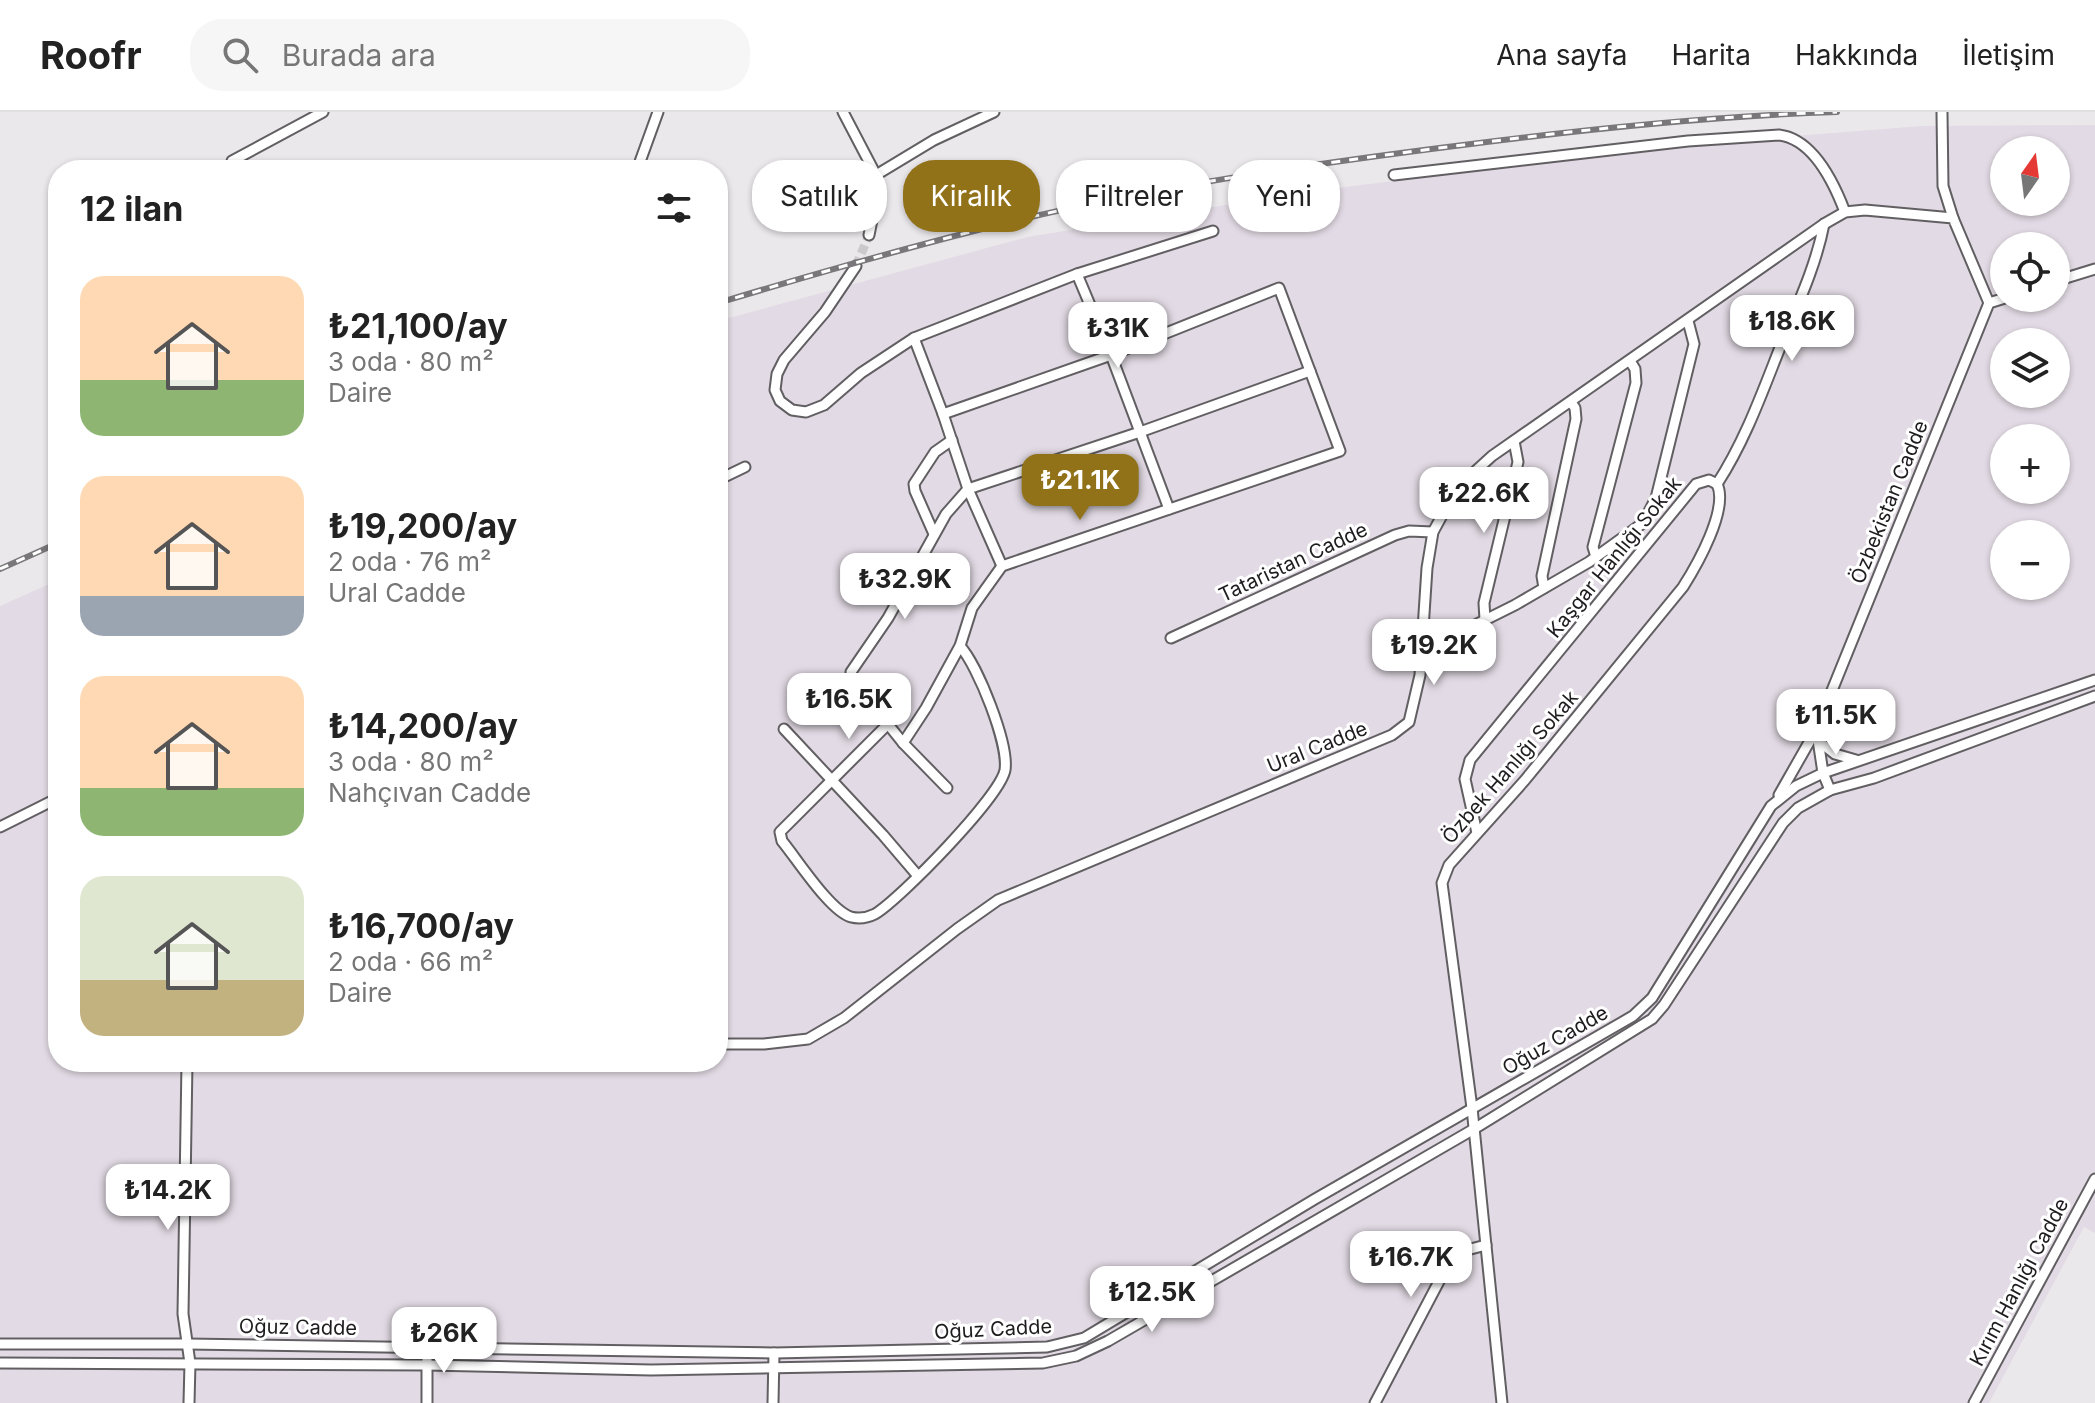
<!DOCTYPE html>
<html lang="tr">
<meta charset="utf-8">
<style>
:root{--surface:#fff;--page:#f6f6f6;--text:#222;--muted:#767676;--line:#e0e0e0;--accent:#927219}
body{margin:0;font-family:Inter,sans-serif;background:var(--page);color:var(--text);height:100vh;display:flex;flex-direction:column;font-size:30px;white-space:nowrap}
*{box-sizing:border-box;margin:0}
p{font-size:26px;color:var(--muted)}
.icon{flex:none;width:44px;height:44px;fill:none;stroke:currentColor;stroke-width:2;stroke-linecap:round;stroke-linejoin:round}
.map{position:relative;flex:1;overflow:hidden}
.panel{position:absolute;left:48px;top:48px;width:680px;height:912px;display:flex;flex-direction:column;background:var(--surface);border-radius:32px;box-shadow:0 2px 6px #0004}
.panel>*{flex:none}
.hud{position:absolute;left:752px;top:48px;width:760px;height:72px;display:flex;gap:16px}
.needle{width:52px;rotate:14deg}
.fabs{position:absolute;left:1990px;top:24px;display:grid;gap:16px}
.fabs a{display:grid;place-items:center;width:80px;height:80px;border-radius:50%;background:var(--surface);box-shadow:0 2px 6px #0004;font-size:40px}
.price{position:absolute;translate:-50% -68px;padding:0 18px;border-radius:16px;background:#fff;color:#222;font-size:26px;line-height:52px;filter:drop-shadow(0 2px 4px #0008)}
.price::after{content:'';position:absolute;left:50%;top:48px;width:24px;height:18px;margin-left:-12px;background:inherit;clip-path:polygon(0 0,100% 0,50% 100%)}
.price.on{background:var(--accent);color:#fff}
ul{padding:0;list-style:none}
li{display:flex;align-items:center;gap:24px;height:200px;padding:0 32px}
li span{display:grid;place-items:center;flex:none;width:224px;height:160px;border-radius:24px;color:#555}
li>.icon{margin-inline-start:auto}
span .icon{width:96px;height:96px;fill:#fffc;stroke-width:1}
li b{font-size:34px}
h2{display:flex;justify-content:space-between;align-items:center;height:96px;padding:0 32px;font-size:34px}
.pill{padding:0 28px;border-radius:32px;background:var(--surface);box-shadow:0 2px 6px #0004;font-size:28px;line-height:72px}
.pill.on{background:var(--accent);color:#fff}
header{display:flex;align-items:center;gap:48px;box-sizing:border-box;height:112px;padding:0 40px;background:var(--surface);border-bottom:2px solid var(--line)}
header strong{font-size:38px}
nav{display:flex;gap:44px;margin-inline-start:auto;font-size:28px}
.search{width:560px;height:72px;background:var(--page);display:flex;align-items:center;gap:20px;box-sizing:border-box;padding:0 28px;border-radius:32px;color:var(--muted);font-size:30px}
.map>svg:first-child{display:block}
</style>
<header>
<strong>Roofr</strong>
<div class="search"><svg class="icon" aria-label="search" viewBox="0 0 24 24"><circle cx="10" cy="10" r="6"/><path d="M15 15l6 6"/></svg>Burada ara</div>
<nav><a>Ana sayfa</a><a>Harita</a><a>Hakkında</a><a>İletişim</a></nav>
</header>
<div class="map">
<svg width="2095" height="1291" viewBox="0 0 2095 1291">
<rect width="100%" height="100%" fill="#ebe8ec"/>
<path fill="#e2dae4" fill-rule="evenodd" d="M2095,13V1121L2084,1115L1989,1291H0V494L58,468V950H718V209L1027,125L1313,79L1690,32L1922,14ZM2004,38H2056V90H2004ZM2004,134H2056V186H2004ZM2004,230H2056V282H2004ZM2004,326H2056V378H2004ZM2004,422H2056V474H2004Z"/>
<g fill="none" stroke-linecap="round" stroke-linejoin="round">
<path stroke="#ccc9cd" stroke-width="9" stroke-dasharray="9 4.5" stroke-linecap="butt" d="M856,154L869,123"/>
<g stroke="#625f63" stroke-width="13">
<g id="minor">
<path d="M843,0L876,63L878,78L869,123"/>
<path d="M1942,1L1943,74L1953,106"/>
<path d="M232,49L323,0"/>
<path d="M637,58L658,0"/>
<path d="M876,63L934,28L994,0"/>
<path d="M1394,63L1688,29L1779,23C1813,27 1834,71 1845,100"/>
<path d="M856,154L825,200L784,248L777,262L775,278L780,289L792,298L806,300L824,293L861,261L914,226L1077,162L1213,119"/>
<path d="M1077,162L1111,243L1169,397"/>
<path d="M2056,169L2095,157"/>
<path d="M914,226L943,302L968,377L1002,454"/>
<path d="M718,368L745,355"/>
<path d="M1717,372C1745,329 1762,281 1781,233C1797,194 1816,154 1824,112"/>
<path d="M934,422L915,379L914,372L935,340L952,328"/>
<path d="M1596,445L1593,435L1636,271L1635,257L1630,249"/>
<path d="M1544,476L1542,464L1576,307L1575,296L1571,290"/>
<path d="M1485,508L1484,491L1518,350L1514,329"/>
<path d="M1171,526L1395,423L1409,419L1433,420"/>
<path d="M1422,533L1455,523L1515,493L1589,450L1643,411L1656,386L1694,232L1688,209"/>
<path d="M889,611L780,720L782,729C797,747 830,799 851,805C859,807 867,806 875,802C900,787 1000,685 1005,658C1009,632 978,554 960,534"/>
<path d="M784,617L883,723L918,764"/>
<path d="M1817,621L1823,661L1830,678"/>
<path d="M1817,628L1835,642L1856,648"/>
<path d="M903,631L926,596L960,534L972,496L1002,454L1340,339L1279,176L1111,243L943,302"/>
<path d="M947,676L903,631L854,570L851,560L888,506L946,402L968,377L1140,320L1310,259"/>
<path d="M1779,683L1816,618L1989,191L2005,186"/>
<path d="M0,715L58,686"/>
<path d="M1477,721L1465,667L1470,648L1696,372L1709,368L1717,372"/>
<path d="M718,932H764L808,927L844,906L957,817L998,788L1392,623L1409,610L1420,563L1427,456L1433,420L1457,376L1492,344L1824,112L1845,100L1865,98L1953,106L1989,191"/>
<path d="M187,950L183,1202L190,1251L189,1291"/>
<path d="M0,1232H187L774,1241L1047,1235L1084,1226L1315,1087L1633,904L1652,886L1771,694L1796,674L1823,661L2095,568"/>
<path d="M427,1235V1291"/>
<path d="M0,1251L427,1253L651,1258L1043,1251L1076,1244L1108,1229L1474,1017L1652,907L1664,893L1783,711L1798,696L1830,678L1874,666L2095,584"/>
<path d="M773,1291L774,1241"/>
<path d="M1375,1291L1445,1158L1463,1139L1486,1133"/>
<path d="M1502,1291L1472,996L1442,771L1449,753L1525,668L1683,475C1697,453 1729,397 1717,372"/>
<path d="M1974,1291L2095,1067"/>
</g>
</g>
<use href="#minor" stroke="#fff" stroke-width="9"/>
<g stroke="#79777a" stroke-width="6">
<g id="rail">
<path d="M718,191C814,162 912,134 1010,110C1158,74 1311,52 1463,33C1587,17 1711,4 1837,0"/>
<path d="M0,457L58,431"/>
</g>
</g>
<use href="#rail" stroke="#fff" stroke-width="3" stroke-dasharray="9" stroke-linecap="butt"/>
</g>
<g text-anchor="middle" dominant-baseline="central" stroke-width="6" stroke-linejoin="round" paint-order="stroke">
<g font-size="20" fill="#1e1c1e" stroke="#fff">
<text transform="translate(1889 390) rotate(-68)">Özbekistan Cadde</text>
<text transform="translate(1614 445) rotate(-51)">Kaşgar Hanlığı Sokak</text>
<text transform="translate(1293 450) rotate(-25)">Tataristan Cadde</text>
<text transform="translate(1317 635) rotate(-22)">Ural Cadde</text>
<text transform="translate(1510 655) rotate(-49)">Özbek Hanlığı Sokak</text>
<text transform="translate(1555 928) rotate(-30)">Oğuz Cadde</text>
<text transform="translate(2019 1170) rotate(-62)">Kırım Hanlığı Cadde</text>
<text transform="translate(298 1215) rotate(1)">Oğuz Cadde</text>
<text transform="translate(993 1217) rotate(-3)">Oğuz Cadde</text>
</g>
</g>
</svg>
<div class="fabs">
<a><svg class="needle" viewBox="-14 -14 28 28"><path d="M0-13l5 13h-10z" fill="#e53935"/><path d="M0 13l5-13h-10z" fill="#767676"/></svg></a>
<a><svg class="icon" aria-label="locate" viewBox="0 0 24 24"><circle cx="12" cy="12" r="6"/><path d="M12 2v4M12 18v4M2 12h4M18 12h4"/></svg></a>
<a><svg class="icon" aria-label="layers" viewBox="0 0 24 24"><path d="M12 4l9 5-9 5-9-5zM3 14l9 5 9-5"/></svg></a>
<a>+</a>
<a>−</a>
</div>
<b class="price" style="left:1792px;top:251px">₺18.6K</b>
<b class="price" style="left:1118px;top:258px">₺31K</b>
<b class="price on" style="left:1080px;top:410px">₺21.1K</b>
<b class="price" style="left:1484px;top:423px">₺22.6K</b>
<b class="price" style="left:905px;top:509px">₺32.9K</b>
<b class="price" style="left:1434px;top:575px">₺19.2K</b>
<b class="price" style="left:849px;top:629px">₺16.5K</b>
<b class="price" style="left:1836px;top:645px">₺11.5K</b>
<b class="price" style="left:168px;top:1120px">₺14.2K</b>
<b class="price" style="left:1411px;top:1187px">₺16.7K</b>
<b class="price" style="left:1152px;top:1222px">₺12.5K</b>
<b class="price" style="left:444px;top:1263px">₺26K</b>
<div class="hud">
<a class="pill">Satılık</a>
<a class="pill on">Kiralık</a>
<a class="pill">Filtreler</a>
<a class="pill">Yeni</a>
</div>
<section class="panel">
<h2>12 ilan<svg class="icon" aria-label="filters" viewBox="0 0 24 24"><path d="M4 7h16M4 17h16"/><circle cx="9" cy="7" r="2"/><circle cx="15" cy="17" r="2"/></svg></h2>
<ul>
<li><span style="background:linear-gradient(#ffd9b3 65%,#8fb573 0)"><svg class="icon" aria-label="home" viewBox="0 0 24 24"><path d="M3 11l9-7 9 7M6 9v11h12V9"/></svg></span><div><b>₺21,100/ay</b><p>3 oda · 80 m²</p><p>Daire</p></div></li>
<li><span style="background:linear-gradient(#ffd9b3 75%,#9aa5b1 0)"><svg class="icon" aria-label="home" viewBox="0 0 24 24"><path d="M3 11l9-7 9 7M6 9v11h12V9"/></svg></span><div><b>₺19,200/ay</b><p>2 oda · 76 m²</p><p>Ural Cadde</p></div></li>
<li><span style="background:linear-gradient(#ffd9b3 70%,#8fb573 0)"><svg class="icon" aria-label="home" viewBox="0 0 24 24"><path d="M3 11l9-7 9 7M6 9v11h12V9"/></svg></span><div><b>₺14,200/ay</b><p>3 oda · 80 m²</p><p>Nahçıvan Cadde</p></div></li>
<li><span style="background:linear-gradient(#dfe7d0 65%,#c2b280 0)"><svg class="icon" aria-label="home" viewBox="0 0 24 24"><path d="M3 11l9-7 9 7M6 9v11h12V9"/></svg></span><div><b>₺16,700/ay</b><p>2 oda · 66 m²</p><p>Daire</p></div></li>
</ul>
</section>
</div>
